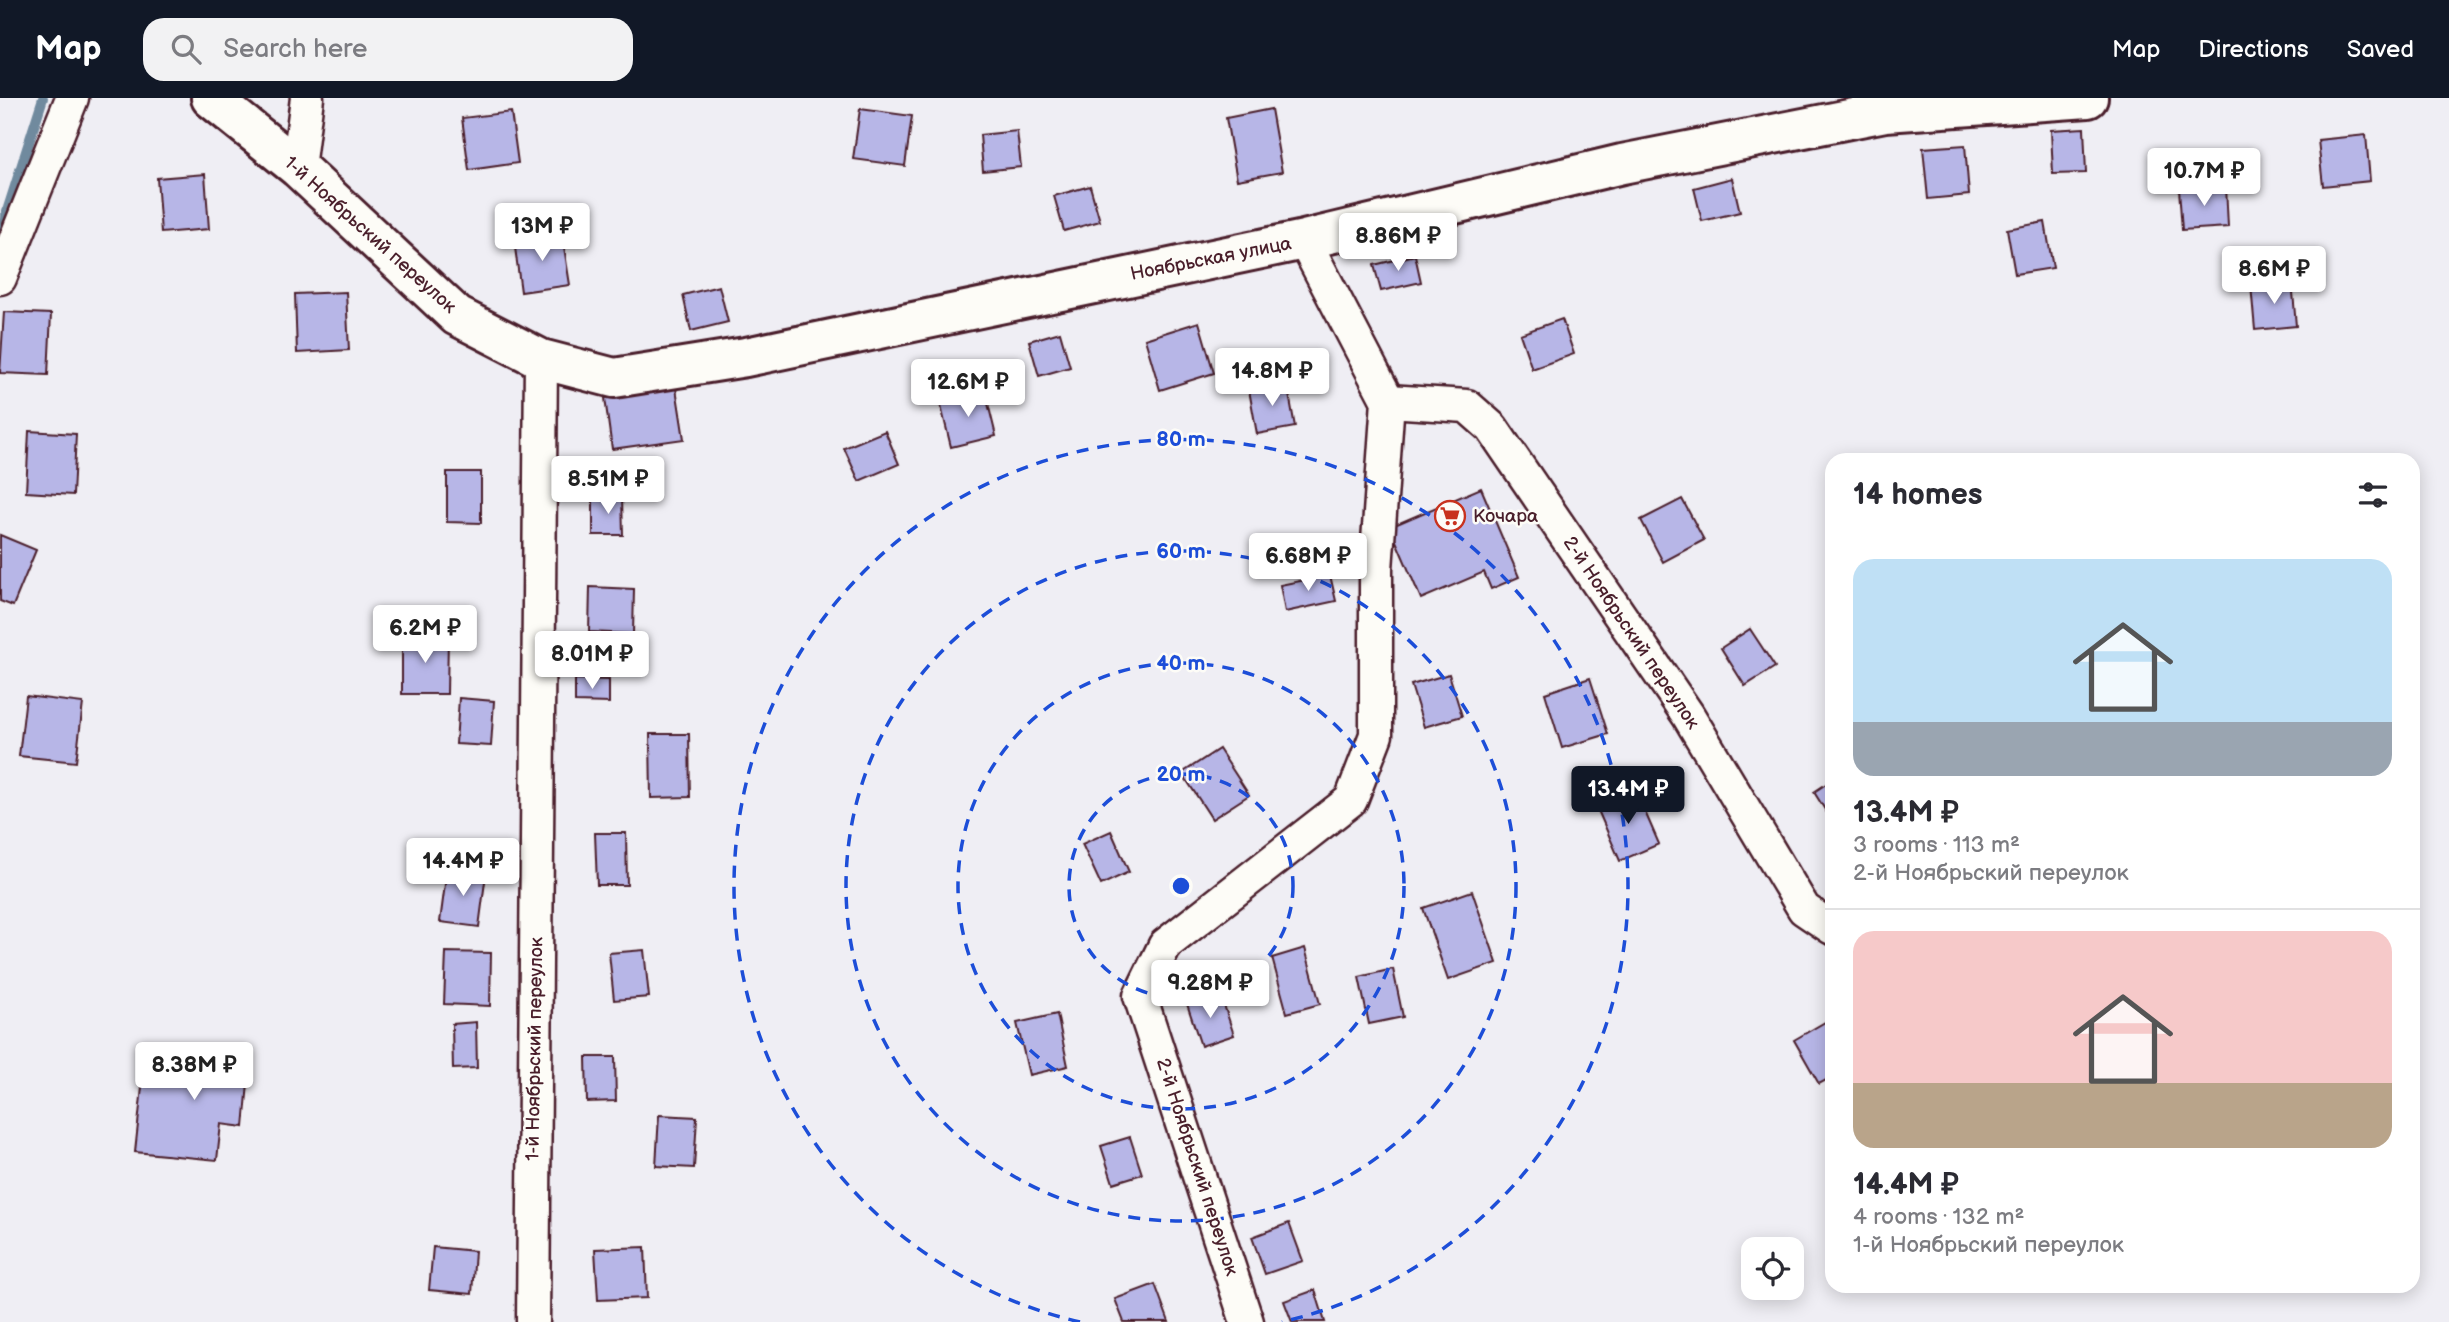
<!DOCTYPE html>
<meta charset="utf-8">
<style>
:root{--surface:#fff;--page:#f2f2f3;--text:#2b2b33;--muted:#7c7c81;--line:#e1e1e2;--accent:#111827}
body{margin:0;font-family:"Balsamiq Sans",sans-serif;background:var(--page);color:var(--text);height:100vh;display:flex;flex-direction:column;font-size:26px;white-space:nowrap}
*{box-sizing:border-box;margin:0}
p{font-size:23px;color:var(--muted)}
.icon{flex:none;width:38px;height:38px;fill:none;stroke:currentColor;stroke-width:2;stroke-linecap:round;stroke-linejoin:round}
.map{position:relative;flex:1;overflow:hidden}
.drawer{position:absolute;left:1825px;top:355px;width:595px;height:840px;display:flex;flex-direction:column;background:var(--surface);border-radius:21px;box-shadow:0 4px 18px #0003}
.drawer>*{flex:none}
.fabs{position:absolute;left:1741px;top:1139px;display:grid;gap:14px}
.fabs a{display:grid;place-items:center;width:63px;height:63px;border-radius:14px;background:var(--surface);box-shadow:0 4px 18px #0003;font-size:35px}
.price{position:absolute;translate:-50% -60px;padding:0 16px;border-radius:7px;background:#fff;color:#222;font-size:23px;line-height:46px;filter:drop-shadow(0 2px 4px #0008)}
.price::after{content:'';position:absolute;left:50%;top:42px;width:21px;height:16px;margin-left:-10px;background:inherit;clip-path:polygon(0 0,100% 0,50% 100%)}
.price.active{background:var(--accent);color:#fff}
ul{padding:0;list-style:none}
li{display:grid;align-content:center;gap:14px;height:371px;padding:0 28px}
li+li{border-top:2px solid var(--line)}
li span{display:grid;place-items:center;height:217px;border-radius:21px;color:#555}
li>.icon{margin-inline-start:auto}
span .icon{width:126px;height:126px;fill:#fffc;stroke-width:1}
li b{font-size:30px}
h2{display:flex;justify-content:space-between;align-items:center;height:84px;padding:0 28px;font-size:30px}
header{display:flex;align-items:center;gap:42px;box-sizing:border-box;height:98px;padding:0 35px;background:var(--accent);color:#fff}
header strong{font-size:33px}
nav{display:flex;gap:38px;margin-inline-start:auto;font-size:24px}
.search{width:490px;height:63px;background:var(--page);display:flex;align-items:center;gap:18px;box-sizing:border-box;padding:0 24px;border-radius:21px;color:var(--muted);font-size:26px}
.map>svg:first-child{display:block}
</style>
<header>
<strong>Map</strong>
<div class="search"><svg class="icon" aria-label="search" viewBox="0 0 24 24"><circle cx="10" cy="10" r="6"/><path d="M15 15l6 6"/></svg>Search here</div>
<nav><a>Map</a><a>Directions</a><a>Saved</a></nav>
</header>
<div class="map">
<svg width="2449" height="1224" viewBox="0 0 2449 1224">
<rect width="100%" height="100%" fill="#efeef4"/>
<filter id="ink" filterUnits="userSpaceOnUse"><feTurbulence type="fractalNoise" baseFrequency=".0143" numOctaves="2"/><feDisplacementMap in="SourceGraphic" scale="14" xChannelSelector="R" yChannelSelector="G"/><feConvolveMatrix kernelMatrix="1 2 1 2 8 2 1 2 1" color-interpolation-filters="sRGB"/></filter>
<g filter="url(#ink)">
<g fill="none" stroke-linecap="round" stroke-linejoin="round">
<path stroke="#708a9e" stroke-width="10" d="M0,135L43,0"/>
</g>
<g fill="#b7b6e7" stroke="#4a1f2b" stroke-width="2">
<path d="M860,11L912,18L905,68L853,61Z"/>
<path d="M1271,11L1282,74L1237,82L1226,20Z"/>
<path d="M511,14L518,65L469,72L462,20Z"/>
<path d="M2084,30L2086,75L2053,76L2051,32Z"/>
<path d="M1017,33L1021,69L983,73L980,37Z"/>
<path d="M2366,37L2370,83L2323,88L2318,42Z"/>
<path d="M1965,47L1969,97L1928,101L1923,50Z"/>
<path d="M205,76L209,131L161,135L157,80Z"/>
<path d="M1732,80L1740,114L1702,123L1694,90Z"/>
<path d="M1090,88L1100,123L1064,133L1054,98Z"/>
<path d="M2226,88L2228,129L2182,132L2179,91Z"/>
<path d="M2045,124L2053,170L2015,176L2007,131Z"/>
<path d="M562,136L570,187L521,194L514,142Z"/>
<path d="M1415,157L1421,184L1381,193L1374,167Z"/>
<path d="M2292,183L2296,228L2255,232L2251,187Z"/>
<path d="M719,188L728,224L691,233L683,197Z"/>
<path d="M346,194L349,252L297,255L295,196Z"/>
<path d="M4,214L51,216L48,277L0,275Z"/>
<path d="M1562,221L1574,256L1532,271L1520,236Z"/>
<path d="M1199,224L1214,275L1160,292L1145,241Z"/>
<path d="M1060,234L1070,269L1039,278L1029,243Z"/>
<path d="M1287,285L1295,329L1257,336L1249,292Z"/>
<path d="M676,290L684,341L612,351L605,300Z"/>
<path d="M985,293L996,338L951,349L940,304Z"/>
<path d="M29,333L76,336L73,397L26,394Z"/>
<path d="M885,333L899,366L859,383L844,350Z"/>
<path d="M447,374H481V425L447,424Z"/>
<path d="M1481,390L1519,479L1491,491L1484,474L1421,501L1390,429Z"/>
<path d="M593,399H622L623,437H593Z"/>
<path d="M1682,401L1704,442L1663,464L1641,422Z"/>
<path d="M0,437L36,452L13,508L0,503Z"/>
<path d="M1330,477L1336,503L1285,514L1280,487Z"/>
<path d="M590,489L634,491L633,536L589,534Z"/>
<path d="M1750,531L1775,569L1745,588L1721,550Z"/>
<path d="M402,538H448L447,596H402Z"/>
<path d="M1449,576L1462,618L1424,629L1411,587Z"/>
<path d="M1590,580L1608,636L1562,650L1545,595Z"/>
<path d="M575,581L609,582V605L575,604Z"/>
<path d="M26,598L83,605L76,664L19,658Z"/>
<path d="M459,600L494,603L491,648L456,646Z"/>
<path d="M650,636H689L690,699L651,700Z"/>
<path d="M1219,651L1249,697L1212,721L1182,675Z"/>
<path d="M1832,682V723L1814,694Z"/>
<path d="M1636,693L1659,746L1620,763L1597,710Z"/>
<path d="M1111,733L1129,774L1101,787L1082,746Z"/>
<path d="M595,735H626L627,787H597Z"/>
<path d="M447,771L486,776L479,829L440,824Z"/>
<path d="M1472,793L1497,865L1448,882L1423,810Z"/>
<path d="M1305,850L1320,906L1287,915L1272,860Z"/>
<path d="M644,852L649,899L614,902L609,855Z"/>
<path d="M446,854L491,855L490,908L444,906Z"/>
<path d="M1393,871L1403,919L1369,926L1359,879Z"/>
<path d="M1220,895L1234,937L1201,948L1187,906Z"/>
<path d="M1057,916L1068,968L1029,977L1017,925Z"/>
<path d="M1832,920V979L1819,986L1794,942Z"/>
<path d="M476,924L477,970L453,971L452,926Z"/>
<path d="M177,945L251,952L244,1029L221,1026L217,1062L135,1054L143,980L174,983Z"/>
<path d="M586,959H615L616,1003L587,1004Z"/>
<path d="M659,1017L697,1019L694,1070L656,1068Z"/>
<path d="M1130,1039L1142,1076L1113,1085L1101,1048Z"/>
<path d="M1289,1125L1303,1163L1265,1176L1252,1139Z"/>
<path d="M433,1149L475,1153L472,1196L429,1192Z"/>
<path d="M645,1149L647,1200L598,1202L595,1151Z"/>
<path d="M1155,1186L1169,1224H1124L1115,1201Z"/>
<path d="M1315,1192L1325,1224H1292L1284,1203Z"/>
</g>
<g fill="none" stroke-linecap="round" stroke-linejoin="round">
<g stroke="#4a1f2b" stroke-width="37">
<g id="minor">
<path d="M298,70L307,0"/>
<path d="M0,180L72,0"/>
<path d="M1388,303L1467,308L1492,330L1688,617L1804,811L1832,830"/>
<path d="M533,1224L541,261"/>
<path d="M1247,1224L1140,898L1165,847L1351,702L1376,637V471L1388,303L1304,142"/>
</g>
</g>
<g stroke="#4a1f2b" stroke-width="44">
<path id="tertiary" d="M211,0L298,70L457,218L541,261L614,280L746,259L1304,142L1622,66L1885,14L2088,0"/>
</g>
<use href="#minor" stroke="#fdfcf7" stroke-width="32"/>
<use href="#tertiary" stroke="#fdfcf7" stroke-width="38"/>
</g>
</g>
<g fill="none" stroke="#1d4ed8" stroke-width="3.5" stroke-dasharray="12 9">
<circle cx="1181" cy="788" r="112"/>
<circle cx="1181" cy="788" r="223"/>
<circle cx="1181" cy="788" r="335"/>
<path d="M1080 1224A447 447 0 1 1 1282 1224"/>
</g>
<defs>
<g id="supermarket-ring" transform="scale(1.575)"><circle r="9.5" fill="#fdfcf7" stroke="#c8321e" stroke-width="1.5"/><path d="M-6-5.5h2.5l.6 2H6L4.5 2H-2.5L-4.4-4H-6ZM-1.5 3.2a1.3 1.3 0 1 0 .1 0ZM3 3.2a1.3 1.3 0 1 0 .1 0Z" fill="#c8321e"/></g>
</defs>
<g fill-rule="evenodd">
<use href="#supermarket-ring" x="1450" y="418"/>
</g>
<g text-anchor="middle" dominant-baseline="central" stroke-width="5" stroke-linejoin="round" paint-order="stroke">
<g font-size="19" fill="#4a1f2b" stroke="#fdfcf7">
<text transform="translate(370 137) rotate(42)">1-й Ноябрьский переулок</text>
<text transform="translate(1211 161) rotate(-11)">Ноябрьская улица</text>
<text transform="translate(1631 535) rotate(56)">2-й Ноябрьский переулок</text>
<text transform="translate(535 951) rotate(-89)">1-й Ноябрьский переулок</text>
<text transform="translate(1197 1069) rotate(72)">2-й Ноябрьский переулок</text>
</g>
<g font-size="19" fill="#4a1f2b" stroke="#fdfcf7" text-anchor="start">
<text x="1473" y="418">Кочара</text>
</g>
</g>
<circle cx="1181" cy="788" r="10" fill="#1d4ed8" stroke="#fdfcf7" stroke-width="3.5"/>
<g font-size="21" text-anchor="middle" font-weight="bold" fill="#1d4ed8" stroke="#fdfcf7" stroke-width="5" stroke-linejoin="round" paint-order="stroke">
<text x="1181" y="348">80 m</text>
<text x="1181" y="460">60 m</text>
<text x="1181" y="572">40 m</text>
<text x="1181" y="683">20 m</text>
</g>
</svg>
<div class="fabs">
<a><svg class="icon" aria-label="locate" viewBox="0 0 24 24"><circle cx="12" cy="12" r="6"/><path d="M12 2v4M12 18v4M2 12h4M18 12h4"/></svg></a>
</div>
<b class="price" style="left:2204px;top:110px">10.7M ₽</b>
<b class="price" style="left:542px;top:165px">13M ₽</b>
<b class="price" style="left:1398px;top:175px">8.86M ₽</b>
<b class="price" style="left:2274px;top:208px">8.6M ₽</b>
<b class="price" style="left:1272px;top:310px">14.8M ₽</b>
<b class="price" style="left:968px;top:321px">12.6M ₽</b>
<b class="price" style="left:608px;top:418px">8.51M ₽</b>
<b class="price" style="left:1308px;top:495px">6.68M ₽</b>
<b class="price" style="left:425px;top:567px">6.2M ₽</b>
<b class="price" style="left:592px;top:593px">8.01M ₽</b>
<b class="price active" style="left:1628px;top:728px">13.4M ₽</b>
<b class="price" style="left:463px;top:800px">14.4M ₽</b>
<b class="price" style="left:1210px;top:922px">9.28M ₽</b>
<b class="price" style="left:194px;top:1004px">8.38M ₽</b>
<section class="drawer">
<h2>14 homes<svg class="icon" aria-label="filters" viewBox="0 0 24 24"><path d="M4 7h16M4 17h16"/><circle cx="9" cy="7" r="2"/><circle cx="15" cy="17" r="2"/></svg></h2>
<ul>
<li><span style="background:linear-gradient(#bfe0f5 75%,#9aa5b1 0)"><svg class="icon" aria-label="home" viewBox="0 0 24 24"><path d="M3 11l9-7 9 7M6 9v11h12V9"/></svg></span><div><b>13.4M ₽</b><p>3 rooms · 113 m²</p><p>2-й Ноябрьский переулок</p></div></li>
<li><span style="background:linear-gradient(#f6c9c9 70%,#b9a48a 0)"><svg class="icon" aria-label="home" viewBox="0 0 24 24"><path d="M3 11l9-7 9 7M6 9v11h12V9"/></svg></span><div><b>14.4M ₽</b><p>4 rooms · 132 m²</p><p>1-й Ноябрьский переулок</p></div></li>
</ul>
</section>
</div>
